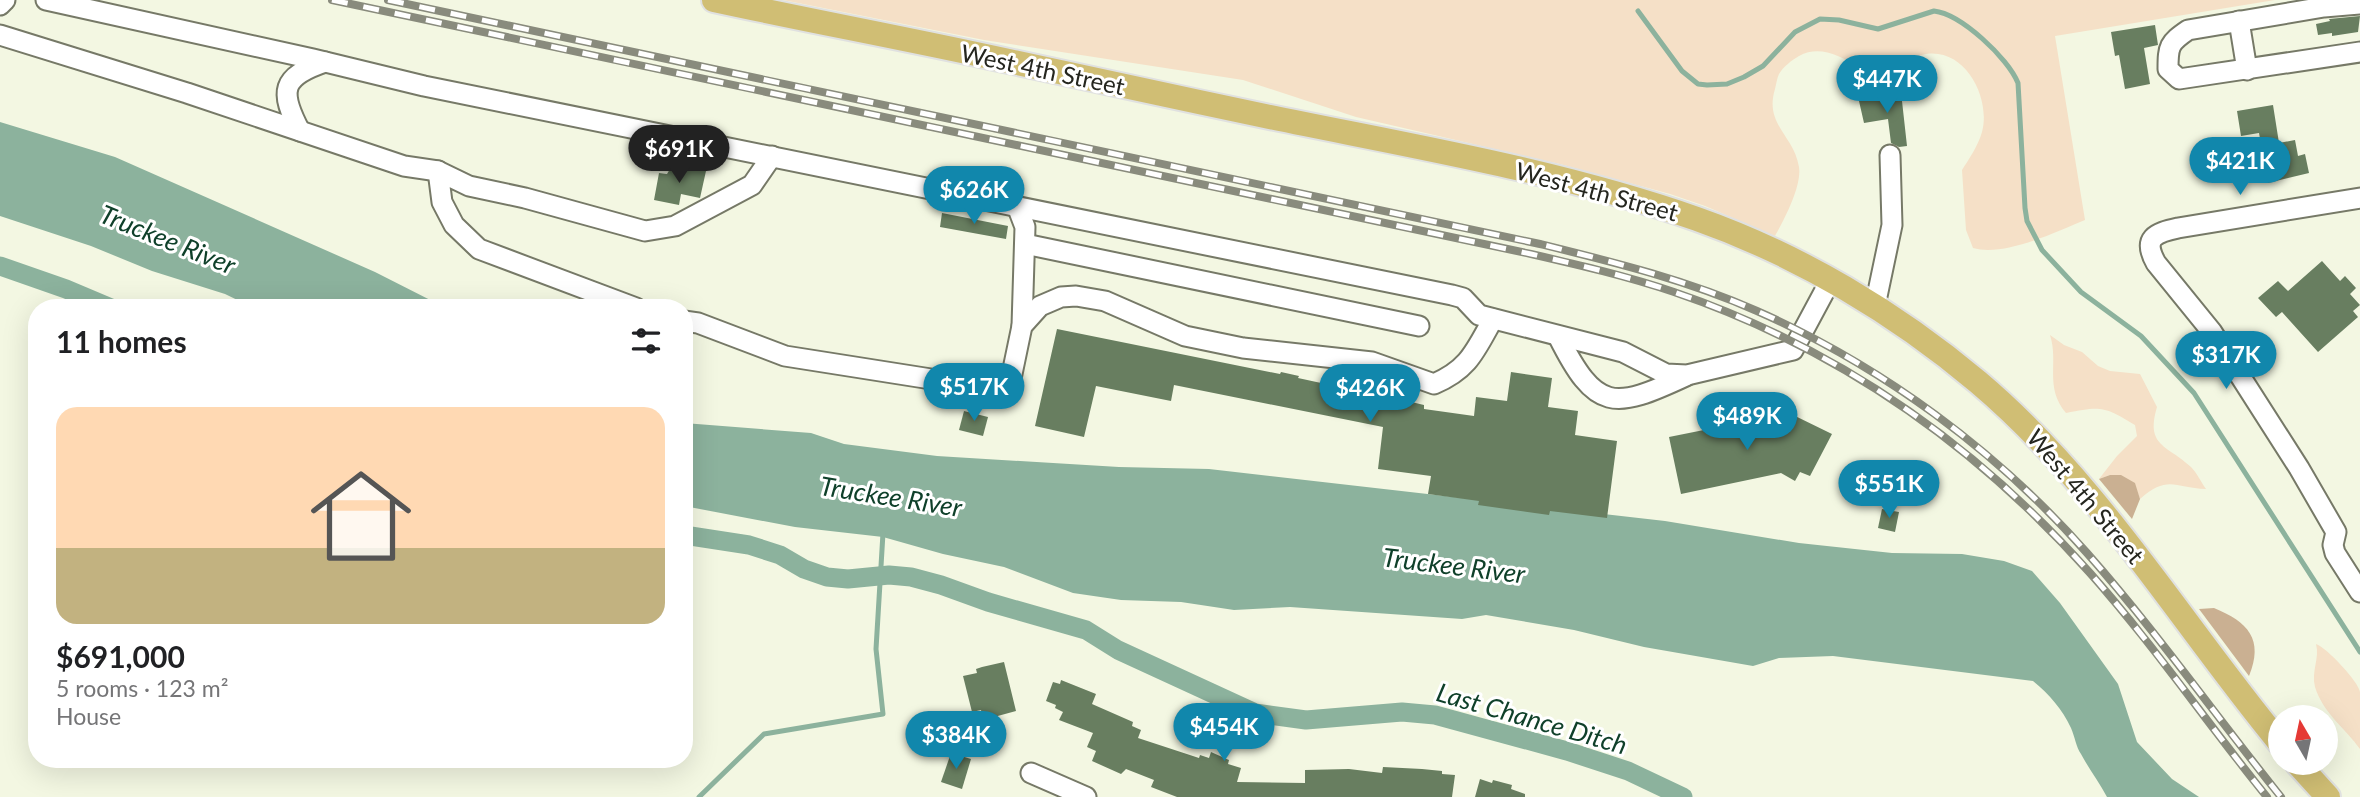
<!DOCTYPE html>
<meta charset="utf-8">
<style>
:root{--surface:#fff;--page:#f6f6f6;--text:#202124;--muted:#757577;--line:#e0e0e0;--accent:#1187ac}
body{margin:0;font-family:Lato,sans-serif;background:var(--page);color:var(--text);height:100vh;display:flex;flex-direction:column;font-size:26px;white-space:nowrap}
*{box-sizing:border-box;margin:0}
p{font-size:23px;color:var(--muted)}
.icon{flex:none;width:38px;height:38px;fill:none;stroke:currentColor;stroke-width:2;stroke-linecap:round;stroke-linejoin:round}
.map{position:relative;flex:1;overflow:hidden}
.panel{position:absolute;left:28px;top:299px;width:665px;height:469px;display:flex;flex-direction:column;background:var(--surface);border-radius:28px;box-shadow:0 7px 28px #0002}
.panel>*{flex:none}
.needle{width:46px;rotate:351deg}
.buttons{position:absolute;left:2268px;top:705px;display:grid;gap:14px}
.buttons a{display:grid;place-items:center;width:70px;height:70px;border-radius:50%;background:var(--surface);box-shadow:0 7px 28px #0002;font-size:35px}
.price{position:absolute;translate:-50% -60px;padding:0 16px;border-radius:24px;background:var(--accent);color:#fff;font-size:23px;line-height:46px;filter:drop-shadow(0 2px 4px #0008)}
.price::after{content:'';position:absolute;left:50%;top:42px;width:21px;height:16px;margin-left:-10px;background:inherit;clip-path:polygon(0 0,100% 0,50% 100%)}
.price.selected{background:#222;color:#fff}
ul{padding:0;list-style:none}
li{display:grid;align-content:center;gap:14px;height:371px;padding:0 28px}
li+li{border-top:2px solid var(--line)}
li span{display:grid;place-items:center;height:217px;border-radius:21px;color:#555}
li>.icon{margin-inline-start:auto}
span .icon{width:126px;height:126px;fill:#fffc;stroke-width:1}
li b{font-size:30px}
h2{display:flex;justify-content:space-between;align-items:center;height:84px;padding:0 28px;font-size:30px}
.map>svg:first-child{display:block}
</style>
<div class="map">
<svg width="2360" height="797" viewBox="0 0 2360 797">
<rect width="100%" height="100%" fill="#f3f7e2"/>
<g fill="#f5e0c7">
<path d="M783,0H2275L2055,36L2085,220C2056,232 2004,257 1973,248L1966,230L1962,170C1969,159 1978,146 1982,132C1991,99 1966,48 1926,54C1907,57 1892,75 1872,73C1867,73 1862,69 1858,67C1839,55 1819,45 1799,56C1792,60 1783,67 1779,74C1777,78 1776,85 1775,89C1764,125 1794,135 1799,167C1802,186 1784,220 1775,236L1705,206L1670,194L1560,164L1356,117L1243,80L984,40Z"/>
<path d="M2050,335L2064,345L2082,352L2098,366L2110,371L2140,374L2157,407C2145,447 2168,445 2191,467C2197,473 2201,482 2206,489C2175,488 2168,474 2140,499L2134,483L2110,475L2099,479L2117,456L2137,436L2135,425C2104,406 2101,406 2066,413C2044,387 2059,363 2050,335Z"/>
<path d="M2316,644C2326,647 2359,682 2360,692C2360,711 2360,731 2360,749C2345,728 2323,713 2315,687C2311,671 2320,658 2316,644Z"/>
</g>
<g fill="#cab092">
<path d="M2110,475H2121L2135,483L2140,499L2132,519L2099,479Z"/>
<path d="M2214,608C2248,622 2264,639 2249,676L2199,609Z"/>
</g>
<g fill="#8cb29d">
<path d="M0,122L115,157L375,272L446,308H254L225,294L152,271L91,246L0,216Z"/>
<path d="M684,423L811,433L844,444L937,456L1119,467L1209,469L1665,521L1799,543L1892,553L1962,554L2004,561L2032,571L2060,603L2118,684L2137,742L2172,779L2199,797H2107C2099,782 2089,769 2081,754C2076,747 2075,737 2071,728C2062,709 2050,695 2033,681L1833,656L1779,658L1753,666L1644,647L1574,630L1486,615L1462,619L1290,607L1234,610L1181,602L1121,600L1073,593L1004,567L943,554L883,537L795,527L684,506Z"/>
</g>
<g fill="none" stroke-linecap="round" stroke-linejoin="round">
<g stroke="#8cb29d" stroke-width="5">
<path d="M1638,11L1682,71L1698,84L1707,85L1727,84L1744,77L1763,66L1795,32L1820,19L1839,20L1878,29L1934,11C1961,14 2008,58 2018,83L2025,208L2027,221L2042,250L2081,292L2141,336L2194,393L2360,652"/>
<path d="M699,797L764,734L883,714L876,649L883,533"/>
</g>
<g stroke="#8cb29d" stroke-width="19">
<path d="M0,266L66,289L111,308"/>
<path d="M684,535L749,545L780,555L804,569L827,577L848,579L889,575L911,577L941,585L988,602L1086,630L1118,650L1255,713L1306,720L1402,712L1435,715L1567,751L1628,771L1683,797"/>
</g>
</g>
<g fill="#687e60">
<path d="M2360,16L2358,32L2332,36V33L2318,35L2316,24L2330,21L2329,19Z"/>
<path d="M2155,25L2158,45L2144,48L2150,84L2125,89L2119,55L2115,56L2111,32Z"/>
<path d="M1901,92L1907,146L1899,147L1891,143L1888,119L1864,123L1859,101L1872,99L1871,96Z"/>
<path d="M2273,105L2279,143L2295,140L2298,156L2305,154L2309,173L2268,183L2259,133L2241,136L2237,111Z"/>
<path d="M682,166L706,171L700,198L681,194L679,205L654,200L659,173L667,174L670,169L681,172Z"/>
<path d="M942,213L1008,226L1006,239L940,227Z"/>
<path d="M2322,261L2340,281L2345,276L2356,288L2350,294L2360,305L2353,311L2358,317L2318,352L2282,312L2276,317L2258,298L2278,281L2288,291Z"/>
<path d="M1057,329L1280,374L1281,372L1299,376L1298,378L1381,396V393L1400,397L1399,399L1424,405V409L1474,416L1476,397L1507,401L1511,372L1552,378L1548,407L1578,411L1575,435L1617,441L1607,518L1550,511L1549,515L1478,505L1479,501L1428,494L1431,476L1378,469L1383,427L1174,385L1171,401L1096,386L1084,437L1035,426Z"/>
<path d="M964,411L988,417L983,436L959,430Z"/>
<path d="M1789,413L1832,434L1810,476L1800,472L1795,481L1781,473L1681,494L1669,437Z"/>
<path d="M1882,509L1899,512L1895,532L1878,528Z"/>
<path d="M1004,662L1016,711L983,720L981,710L972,712L963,676L977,673L976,669L982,667Z"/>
<path d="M1061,680L1096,694L1092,704L1133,722L1132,726L1141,730L1138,738L1199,758L1200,755L1209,758L1211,752L1229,760L1228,764L1241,768L1237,782L1305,783V770L1349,769L1382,773L1383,767L1422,769L1442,771V774L1455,775L1452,797H1177L1151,787L1154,780L1126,769L1121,774L1092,761L1096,751L1087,747L1093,733L1059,720L1063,712L1055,708L1056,705L1046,701L1053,682L1060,684Z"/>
<path d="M951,753L971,759L962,789L941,782Z"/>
<path d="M1480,779L1492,783L1493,780L1512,785L1511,789L1525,794V797H1475Z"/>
</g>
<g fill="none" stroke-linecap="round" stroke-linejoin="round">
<g stroke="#767967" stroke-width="23">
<g id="minor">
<path d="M46,0L313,59L424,86L1452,295L1463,298L1479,315L1623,352L1666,374L1687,375L1793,350L1830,281"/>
<path d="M2360,4L2324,7L2188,30C2169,43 2168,46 2168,69L2179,79L2360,52"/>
<path d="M0,5L5,0"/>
<path d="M2239,21L2247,70"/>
<path d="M0,35L187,93L404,166L438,171"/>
<path d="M300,131C279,91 281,77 325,62"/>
<path d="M2360,198L2178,228C2155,233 2142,238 2156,263L2212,332L2299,468L2336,532L2333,545L2335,553L2360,592"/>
<path d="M1017,206L1025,227L1022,326"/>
<path d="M1025,244L1419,326"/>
<path d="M1875,306L1892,225L1890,155"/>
<path d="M636,308L479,249L454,225L442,202L438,171L469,186L525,198L645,231L675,226L752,185L772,156"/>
<path d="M684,321L698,323L785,356L969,385L998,383L1012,374L1022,326L1040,306L1061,297L1076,296L1105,301L1185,336L1243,348L1372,362L1434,384C1469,369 1475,351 1493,319"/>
<path d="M1558,336C1596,412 1613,410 1686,376"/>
<path d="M1031,773L1086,797"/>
</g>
</g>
<g stroke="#e0e1e0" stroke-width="28">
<g id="major">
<path d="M714,0C806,20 898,37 990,57C1081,76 1173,97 1265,116C1410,146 1557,170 1697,219C1799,255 1896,313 1978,382C2100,485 2180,622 2280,743"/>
<path d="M2297,763L2328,797"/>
</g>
</g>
<use href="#minor" stroke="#fff" stroke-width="19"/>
<use href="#major" stroke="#d0be74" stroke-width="24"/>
<g stroke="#898b7d" stroke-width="8">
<g id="rail">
<path d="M332,0L1531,254C1579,265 1627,276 1674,292C1838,348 1975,444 2090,573C2153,644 2207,723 2267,797"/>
<path d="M388,0L1540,244C1613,262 1687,280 1757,311C1882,366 1997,451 2087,553C2156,631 2216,716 2281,797"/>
</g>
</g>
<use href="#rail" stroke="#fff" stroke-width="5" stroke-dasharray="16" stroke-linecap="butt"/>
</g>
<g text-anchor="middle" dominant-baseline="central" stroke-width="6" stroke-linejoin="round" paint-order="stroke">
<g font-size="24" fill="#25261f" stroke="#fff">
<text transform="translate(1043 69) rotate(12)">West 4th Street</text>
<text transform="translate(1597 191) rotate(15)">West 4th Street</text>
<text transform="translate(2086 496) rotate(50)">West 4th Street</text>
</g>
<g font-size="26" font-style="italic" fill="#0f402a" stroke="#fff">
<text transform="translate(168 239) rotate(22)">Truckee River</text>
<text transform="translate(891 496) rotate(9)">Truckee River</text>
<text transform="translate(1454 565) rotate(7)">Truckee River</text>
<text transform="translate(1532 718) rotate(16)">Last Chance Ditch</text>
</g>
</g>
</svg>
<div class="buttons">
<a><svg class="needle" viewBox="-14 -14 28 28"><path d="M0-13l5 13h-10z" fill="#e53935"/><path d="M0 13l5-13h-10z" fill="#757577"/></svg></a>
</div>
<b class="price" style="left:1887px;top:115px">$447K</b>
<b class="price selected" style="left:679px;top:185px">$691K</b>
<b class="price" style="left:2240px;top:197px">$421K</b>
<b class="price" style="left:974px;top:226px">$626K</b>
<b class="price" style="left:2226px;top:391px">$317K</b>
<b class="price" style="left:974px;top:423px">$517K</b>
<b class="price" style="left:1370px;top:424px">$426K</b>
<b class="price" style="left:1747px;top:452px">$489K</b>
<b class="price" style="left:1889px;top:520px">$551K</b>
<b class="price" style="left:1224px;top:763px">$454K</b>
<b class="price" style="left:956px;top:771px">$384K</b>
<section class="panel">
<h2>11 homes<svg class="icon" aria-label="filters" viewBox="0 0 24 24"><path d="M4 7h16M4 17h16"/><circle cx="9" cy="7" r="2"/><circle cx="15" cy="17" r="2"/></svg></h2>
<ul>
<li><span style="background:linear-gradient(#ffd9b3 65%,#c2b280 0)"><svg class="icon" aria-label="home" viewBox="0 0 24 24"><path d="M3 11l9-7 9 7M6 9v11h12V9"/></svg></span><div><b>$691,000</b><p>5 rooms · 123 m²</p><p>House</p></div></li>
</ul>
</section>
</div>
